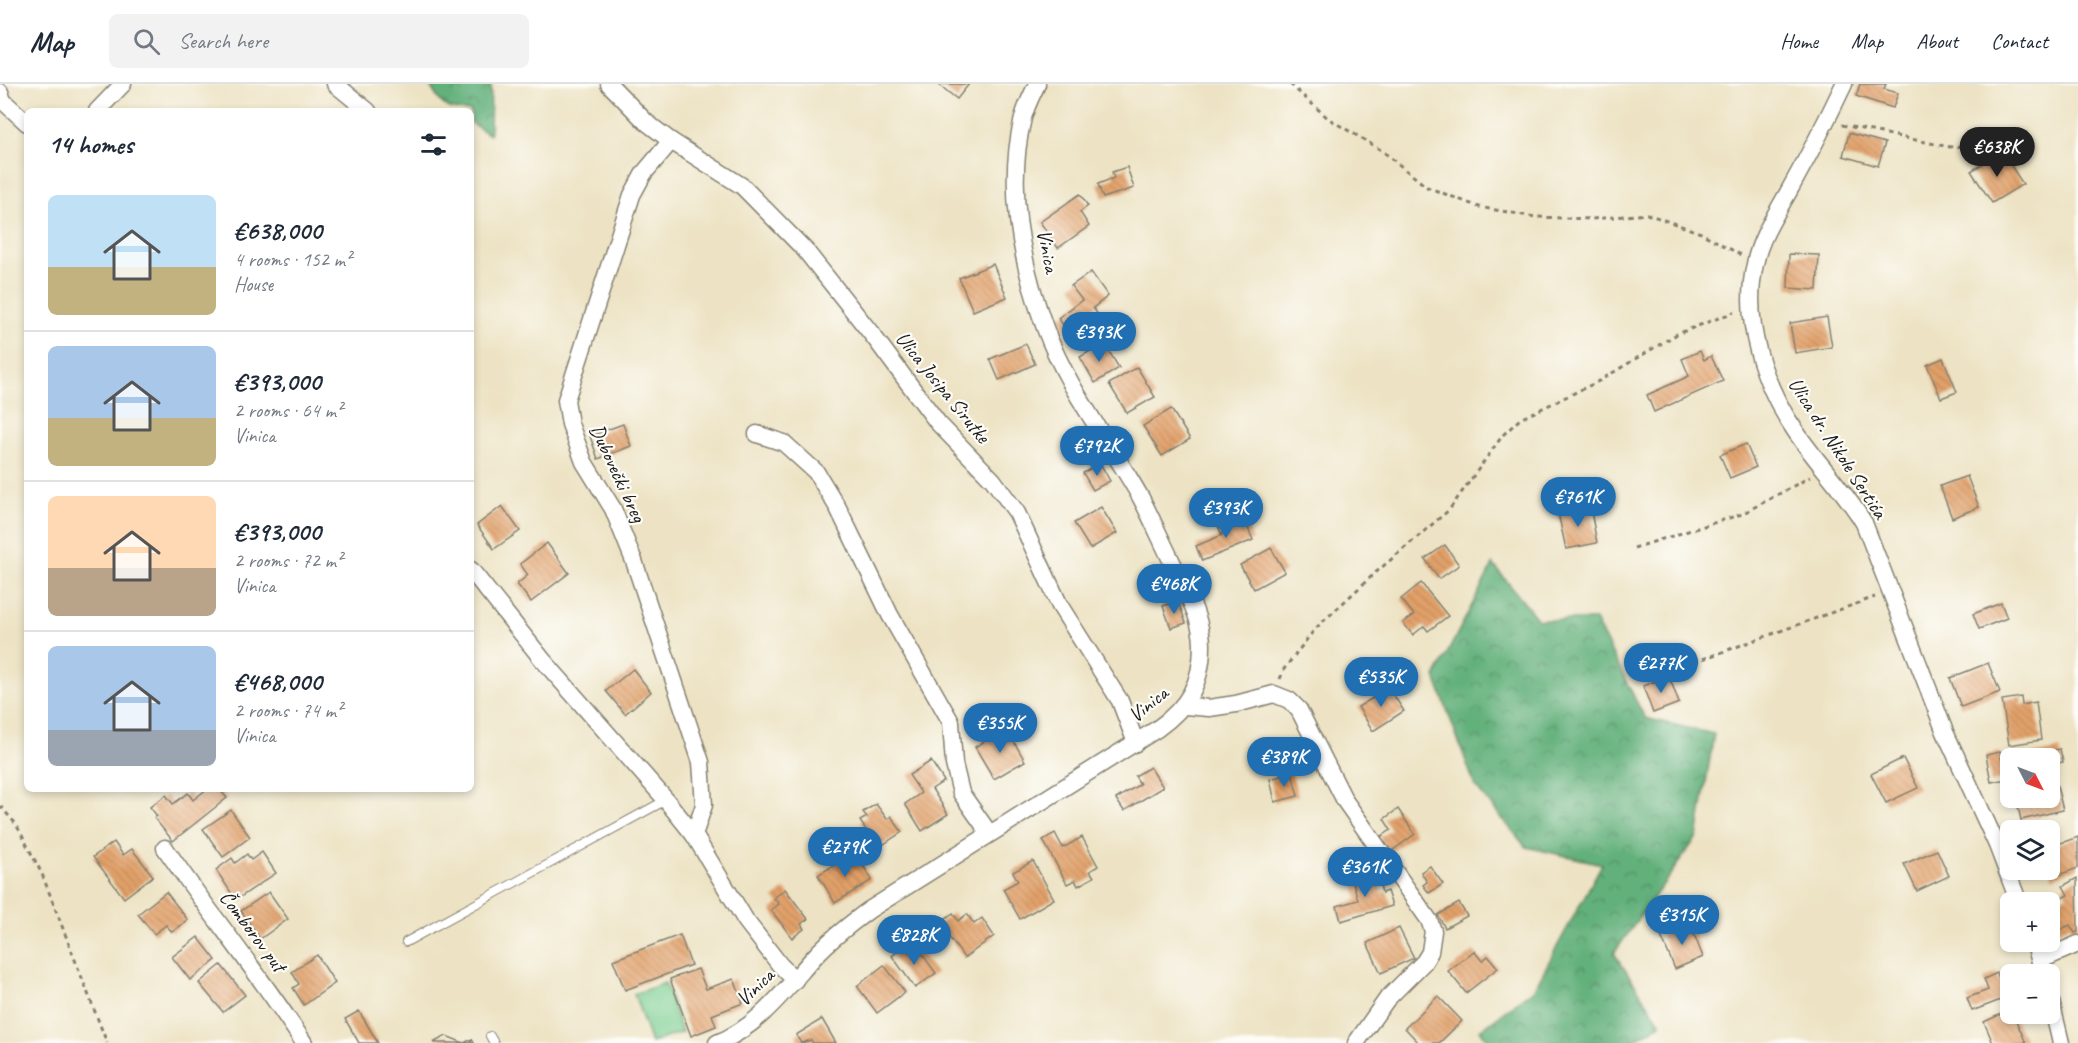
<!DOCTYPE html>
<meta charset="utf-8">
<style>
:root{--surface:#fff;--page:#f2f2f3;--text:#1f2937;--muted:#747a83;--line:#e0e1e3;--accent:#1f6fb2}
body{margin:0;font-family:Caveat,sans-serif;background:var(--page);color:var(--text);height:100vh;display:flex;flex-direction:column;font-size:22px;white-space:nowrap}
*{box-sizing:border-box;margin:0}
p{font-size:20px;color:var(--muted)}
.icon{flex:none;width:33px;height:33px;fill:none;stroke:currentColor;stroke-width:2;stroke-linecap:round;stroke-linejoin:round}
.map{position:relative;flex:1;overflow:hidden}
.panel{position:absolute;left:24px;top:24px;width:450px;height:684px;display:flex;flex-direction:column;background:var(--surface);border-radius:9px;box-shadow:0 3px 9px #0003}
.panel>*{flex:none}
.needle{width:39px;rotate:132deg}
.tools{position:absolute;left:2000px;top:664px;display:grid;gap:12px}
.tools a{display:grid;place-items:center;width:60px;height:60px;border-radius:9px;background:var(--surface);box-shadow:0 3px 9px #0003;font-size:30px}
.price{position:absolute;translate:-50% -51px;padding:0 14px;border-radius:21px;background:var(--accent);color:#fff;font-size:20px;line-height:39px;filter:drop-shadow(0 2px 3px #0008)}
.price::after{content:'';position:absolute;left:50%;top:36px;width:18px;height:14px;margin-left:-9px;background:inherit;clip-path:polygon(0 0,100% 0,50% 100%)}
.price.active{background:#222;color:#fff}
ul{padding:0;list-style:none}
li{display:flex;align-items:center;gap:18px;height:150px;padding:0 24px}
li+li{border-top:2px solid var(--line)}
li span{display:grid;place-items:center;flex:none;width:168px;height:120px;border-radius:9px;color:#555}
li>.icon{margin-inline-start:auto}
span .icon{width:72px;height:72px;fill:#fffc;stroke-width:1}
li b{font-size:26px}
h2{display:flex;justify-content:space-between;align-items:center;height:72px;padding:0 24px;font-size:26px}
header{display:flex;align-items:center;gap:36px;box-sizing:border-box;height:84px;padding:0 30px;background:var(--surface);border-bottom:2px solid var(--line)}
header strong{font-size:28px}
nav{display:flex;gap:33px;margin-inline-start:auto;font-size:21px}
.search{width:420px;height:54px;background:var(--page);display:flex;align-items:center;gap:15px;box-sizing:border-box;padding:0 21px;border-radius:9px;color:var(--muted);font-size:22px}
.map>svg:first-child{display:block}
</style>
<header>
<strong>Map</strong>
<div class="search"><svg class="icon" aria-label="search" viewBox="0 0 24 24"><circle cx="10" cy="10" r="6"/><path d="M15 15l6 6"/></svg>Search here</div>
<nav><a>Home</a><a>Map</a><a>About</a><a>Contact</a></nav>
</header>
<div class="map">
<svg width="2078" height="959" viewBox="0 0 2078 959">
<defs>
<pattern id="forest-crowns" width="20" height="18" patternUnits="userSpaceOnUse" patternTransform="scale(1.5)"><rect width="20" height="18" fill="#62b07a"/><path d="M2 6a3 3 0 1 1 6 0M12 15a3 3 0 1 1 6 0" fill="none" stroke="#508e63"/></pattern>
<pattern id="building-back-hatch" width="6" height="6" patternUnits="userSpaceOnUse" patternTransform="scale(1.5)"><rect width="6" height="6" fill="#e2a069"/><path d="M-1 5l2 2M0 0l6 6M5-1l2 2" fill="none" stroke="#c1895a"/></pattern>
</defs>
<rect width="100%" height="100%" fill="#fdfcf7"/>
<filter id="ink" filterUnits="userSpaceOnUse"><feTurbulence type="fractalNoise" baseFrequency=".0167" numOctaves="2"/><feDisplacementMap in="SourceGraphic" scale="12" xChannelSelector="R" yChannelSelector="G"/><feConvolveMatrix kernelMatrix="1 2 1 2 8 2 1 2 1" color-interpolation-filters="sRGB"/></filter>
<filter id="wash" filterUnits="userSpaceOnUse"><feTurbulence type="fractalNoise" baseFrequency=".008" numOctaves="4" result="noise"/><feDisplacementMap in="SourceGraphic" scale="24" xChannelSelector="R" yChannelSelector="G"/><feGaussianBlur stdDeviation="1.35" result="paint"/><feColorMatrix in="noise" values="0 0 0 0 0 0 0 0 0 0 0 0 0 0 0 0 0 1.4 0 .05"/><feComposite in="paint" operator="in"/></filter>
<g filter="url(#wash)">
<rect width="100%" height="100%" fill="#ede3c4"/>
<path fill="#79cd90" stroke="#4a7456" stroke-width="1.5" d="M665,899L682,948L651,959L634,910Z"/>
<g fill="url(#forest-crowns)" stroke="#3f664b" stroke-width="1.5">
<path d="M429,0H491L490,51L471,39V27C445,27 442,22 429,0Z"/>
<path d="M1493,480L1538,536H1595L1645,634L1714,650L1697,753L1614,869L1661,940L1630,959H1489L1480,946L1534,905L1602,780L1526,763L1475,702L1435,593Z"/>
</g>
<g id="blocks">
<g fill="url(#building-back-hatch)">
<path d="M938,0H969L957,15Z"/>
<path d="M1860,0H1886L1884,5L1898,9L1893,24L1856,12Z"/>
<path d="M1849,49L1885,59L1878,82L1843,72Z"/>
<path d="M2002,68L2023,100L1992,119L1971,87Z"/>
<path d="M1127,83L1134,104L1103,114L1098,100L1114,94L1112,88Z"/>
<path d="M1080,110L1088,122L1080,128L1089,142L1058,164L1040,138Z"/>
<path d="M1789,170L1819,171L1817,206L1788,204Z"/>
<path d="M993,180L1007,213L973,227L959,194Z"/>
<path d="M1091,188L1108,212L1093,224L1104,239L1076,259L1058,234L1082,216L1071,202Z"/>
<path d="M1827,233L1832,263L1795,269L1790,239Z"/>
<path d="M1104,259L1119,284L1095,299L1080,273Z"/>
<path d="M1026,260L1035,280L999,296L990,275Z"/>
<path d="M1700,267L1704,276L1711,272L1723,297L1654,328L1647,311L1689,292L1682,275Z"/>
<path d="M1943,274L1957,308L1941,314L1927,281Z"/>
<path d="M1137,283L1155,313L1127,329L1109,300Z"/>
<path d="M1171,325L1190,355L1162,372L1143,342Z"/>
<path d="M623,340L631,362L598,375L590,352Z"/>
<path d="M1746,360L1756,383L1730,394L1720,371Z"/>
<path d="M1100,379L1110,397L1093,406L1083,389Z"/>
<path d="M1967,392L1979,423L1952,434L1940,402Z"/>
<path d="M502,422L520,447L494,465L477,441Z"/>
<path d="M1590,422L1597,459L1566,465L1558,429Z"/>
<path d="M1101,423L1117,449L1090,465L1074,439Z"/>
<path d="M1243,432L1253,456L1202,477L1196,462L1222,451L1218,442Z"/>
<path d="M547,459L569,489L531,518L517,500L528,491L520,480Z"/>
<path d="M1445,461L1459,481L1439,495L1425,475Z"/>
<path d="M1271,464L1285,488L1254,505L1240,481Z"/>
<path d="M1421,499L1448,532L1428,547L1424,542L1413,551L1403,539L1414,531L1401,515Z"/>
<path d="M1178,517L1186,539L1171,544L1163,522Z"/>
<path d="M2001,519L2007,534L1979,545L1973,530Z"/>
<path d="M1988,579L2000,608L1961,623L1950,594Z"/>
<path d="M633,585L651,608L625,630L606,607Z"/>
<path d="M1669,592L1679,619L1653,629L1643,602Z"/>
<path d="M1385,598L1404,627L1373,647L1358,623L1376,612L1373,607Z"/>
<path d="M2021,613L2022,621L2036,618L2041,656L2009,661L2002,616Z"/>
<path d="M1006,644L1025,677L994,695L975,663Z"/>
<path d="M2060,665L2063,678L2049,681V675H2017Z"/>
<path d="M2000,668L2002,677L2010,675V689L2006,690L2007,695L1991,698L1986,671Z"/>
<path d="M1903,674L1918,704L1886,719L1871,690Z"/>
<path d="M931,677L944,697L932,705L948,730L922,747L905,720L921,709L909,691Z"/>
<path d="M1150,683L1163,703L1124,727L1116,715L1140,700L1135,692Z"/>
<path d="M1292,689L1298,712L1275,718L1270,695Z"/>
<path d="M2056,698L2063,726L2021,736L2016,714H2049V700Z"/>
<path d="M207,705H219L227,714L173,757L154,734L157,732L150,723L166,711L173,720L188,709L193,716Z"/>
<path d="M876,720L887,735L891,732L902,748L878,764L860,737L867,733L863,728Z"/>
<path d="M1398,725L1415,750L1389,769L1379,754L1391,746L1384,735Z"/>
<path d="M231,726L250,753L223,773L203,745Z"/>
<path d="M1055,749L1063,764L1082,753L1098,782L1090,787L1094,793L1078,802L1075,796L1067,800L1043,756Z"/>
<path d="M2078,753V784L2053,793L2049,781V763Z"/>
<path d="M114,758L123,771L132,765L153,792L124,814L93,773Z"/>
<path d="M1937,766L1949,792L1917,807L1904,780Z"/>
<path d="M262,768L276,789L236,816L216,786L232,774L235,779L247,770L251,776Z"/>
<path d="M855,768L872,796L835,819L818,791Z"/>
<path d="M1033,777L1054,815L1020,835L1003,805L1018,797L1013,788Z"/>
<path d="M1430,782L1443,800L1429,809L1423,801L1427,798L1421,788Z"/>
<path d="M1367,787L1369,795L1378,793L1382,809L1387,807L1392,822L1341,837L1337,822L1358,816L1351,792Z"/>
<path d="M2077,794L2078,848L2075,849L2070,841L2059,846L2049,827V820L2068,811L2063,802Z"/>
<path d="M785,805L808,835L801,840L804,845L792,854L771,826L779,820L774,814Z"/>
<path d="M166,808L188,836L172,848L166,841L154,850L138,830Z"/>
<path d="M269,808L288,835L260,855L241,827Z"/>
<path d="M1459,819L1467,832L1445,844L1438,831Z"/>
<path d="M953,829L958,837L967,830L974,840L982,834L994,852L964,874L939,839Z"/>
<path d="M1690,840L1703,873L1675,885L1661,852Z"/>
<path d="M1399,844L1414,874L1381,889L1367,859Z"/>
<path d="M680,851L691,881L625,906L613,876Z"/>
<path d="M198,853L216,876L190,896L172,873Z"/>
<path d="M905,862L909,868L917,863L936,889L915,904L892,872Z"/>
<path d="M1474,867L1482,877L1488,872L1498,884L1466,909L1448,887Z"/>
<path d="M317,871L335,899L304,921L293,904L299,900L292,888Z"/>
<path d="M221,881L245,911L223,928L199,899Z"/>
<path d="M884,881L905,908L877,929L857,902Z"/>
<path d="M698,885L706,905L734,895L743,919L712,931L716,942L691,952L670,895Z"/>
<path d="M1997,889L2006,914L1972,927L1967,914L1988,906L1984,895Z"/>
<path d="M1438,912L1462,937L1439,959H1419L1405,944Z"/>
<path d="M2010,926V930H2013L2026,959H1993L1984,938Z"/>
<path d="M359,927L378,959H359L345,935Z"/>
<path d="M822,935L836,959H813L811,956L801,959L796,951Z"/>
<path d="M446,952L464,959L472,955L474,959H433Z"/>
</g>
</g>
</g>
<g filter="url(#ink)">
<use href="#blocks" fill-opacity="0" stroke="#848070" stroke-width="1.5"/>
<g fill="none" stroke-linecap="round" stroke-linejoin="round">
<g stroke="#848070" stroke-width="10">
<g id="lane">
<path d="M406,858L666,716"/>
<path d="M490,952L494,959"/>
</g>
</g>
<g stroke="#848070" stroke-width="19">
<g id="street">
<path d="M335,0L368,27"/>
<path d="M609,0L646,38L671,57L742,102L805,166L874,253L938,339L993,396L1017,429L1060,522L1120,617L1136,659"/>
<path d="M1844,0C1827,36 1809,71 1790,105C1777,129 1760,153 1755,180C1742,237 1763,300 1796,348C1817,379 1844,406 1864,439L1945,648L1997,761L2019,819"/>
<path d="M0,8L3,17L27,39"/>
<path d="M97,27L123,0"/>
<path d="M671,57L644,89L632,111L566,316L570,340L584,378L613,425L634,477L701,678L704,721L694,751"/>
<path d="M757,350L784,359L816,388L838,424L890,531L951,638L954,680L961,709L989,749"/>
<path d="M471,486L542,575L666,716L694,751L746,837L780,881L795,896"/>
<path d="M1185,622L1209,624L1236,620L1274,610L1289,616L1299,626L1345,717L1429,836L1433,847L1430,868L1424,878L1387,915L1356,959"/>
<path d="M165,764C210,830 261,892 304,959"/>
<path d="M2034,858L2044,891"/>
<path d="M2041,876L2078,860"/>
<path d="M2049,909L2061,959"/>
<path d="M717,959C759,943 787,903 816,871C832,854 850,840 869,826L1157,645C1188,623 1202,599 1202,561C1202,533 1184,504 1173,480C1162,458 1152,435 1141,414C1109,357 1068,306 1045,244C1021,178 1006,103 1023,34C1026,22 1032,11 1037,0"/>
</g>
</g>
<g stroke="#848070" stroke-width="3" stroke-dasharray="4.5 4.5" stroke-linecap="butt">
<path d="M1290,0L1329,35L1381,66L1427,103L1479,123L1535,133L1592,135L1647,130L1701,149L1741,171"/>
<path d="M1842,41L1950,63L1985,61"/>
<path d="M1634,464L1742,430L1810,393"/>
<path d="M1686,581L1875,513"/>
<path d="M1280,595L1284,585L1315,545L1374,490L1449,426L1503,351L1520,335L1599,297L1677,250L1734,228"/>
<path d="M0,722L16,740L42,790L107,959"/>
</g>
<use href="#lane" stroke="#fff" stroke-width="8"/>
<use href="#street" stroke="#fff" stroke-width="16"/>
</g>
</g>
<g text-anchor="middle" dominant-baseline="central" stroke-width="4.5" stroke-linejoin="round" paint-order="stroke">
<g font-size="21" fill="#1c1c1c" stroke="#fdfcf7">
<text transform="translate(1048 167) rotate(79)">Vinica</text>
<text transform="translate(943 303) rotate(51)">Ulica Josipa Sirutke</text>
<text transform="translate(1838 364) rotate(57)">Ulica dr. Nikole Sertića</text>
<text transform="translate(618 389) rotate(65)">Dubovečki breg</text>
<text transform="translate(1148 620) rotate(-39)">Vinica</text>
<text transform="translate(253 847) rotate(53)">Čomborov put</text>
<text transform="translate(755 903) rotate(-44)">Vinica</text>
</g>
</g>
</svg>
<div class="tools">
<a><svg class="needle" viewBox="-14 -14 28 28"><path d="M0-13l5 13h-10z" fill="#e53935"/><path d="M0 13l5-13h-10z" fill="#747a83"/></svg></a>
<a><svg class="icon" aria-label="layers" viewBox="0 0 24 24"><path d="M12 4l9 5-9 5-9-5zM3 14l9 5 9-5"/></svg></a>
<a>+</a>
<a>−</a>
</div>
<b class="price active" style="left:1997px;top:94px">€638K</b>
<b class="price" style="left:1099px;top:279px">€393K</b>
<b class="price" style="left:1097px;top:393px">€792K</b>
<b class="price" style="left:1578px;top:444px">€761K</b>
<b class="price" style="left:1226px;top:455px">€393K</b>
<b class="price" style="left:1174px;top:531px">€468K</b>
<b class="price" style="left:1661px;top:610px">€277K</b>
<b class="price" style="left:1381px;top:624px">€535K</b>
<b class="price" style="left:1000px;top:670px">€355K</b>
<b class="price" style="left:1284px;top:704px">€389K</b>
<b class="price" style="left:845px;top:794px">€279K</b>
<b class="price" style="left:1365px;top:814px">€361K</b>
<b class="price" style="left:1682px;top:862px">€315K</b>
<b class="price" style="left:914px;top:882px">€828K</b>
<section class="panel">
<h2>14 homes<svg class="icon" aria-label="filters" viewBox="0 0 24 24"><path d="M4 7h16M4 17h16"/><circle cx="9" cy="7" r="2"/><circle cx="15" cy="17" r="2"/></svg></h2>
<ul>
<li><span style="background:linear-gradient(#bfe0f5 60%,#c2b280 0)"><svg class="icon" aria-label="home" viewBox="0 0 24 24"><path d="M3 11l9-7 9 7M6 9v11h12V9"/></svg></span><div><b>€638,000</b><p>4 rooms · 152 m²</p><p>House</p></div></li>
<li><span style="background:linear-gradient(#a9c7e8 60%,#c2b280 0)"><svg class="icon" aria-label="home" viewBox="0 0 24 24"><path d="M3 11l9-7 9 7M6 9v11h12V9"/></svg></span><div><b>€393,000</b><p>2 rooms · 64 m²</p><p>Vinica</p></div></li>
<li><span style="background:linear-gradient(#ffd9b3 60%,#b9a48a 0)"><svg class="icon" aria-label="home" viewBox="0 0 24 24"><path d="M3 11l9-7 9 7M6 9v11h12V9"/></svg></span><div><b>€393,000</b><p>2 rooms · 72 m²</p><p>Vinica</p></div></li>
<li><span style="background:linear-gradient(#a9c7e8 70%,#9aa5b1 0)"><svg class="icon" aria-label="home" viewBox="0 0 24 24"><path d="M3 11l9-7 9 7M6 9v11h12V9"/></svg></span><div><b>€468,000</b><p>2 rooms · 74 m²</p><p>Vinica</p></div></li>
</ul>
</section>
</div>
